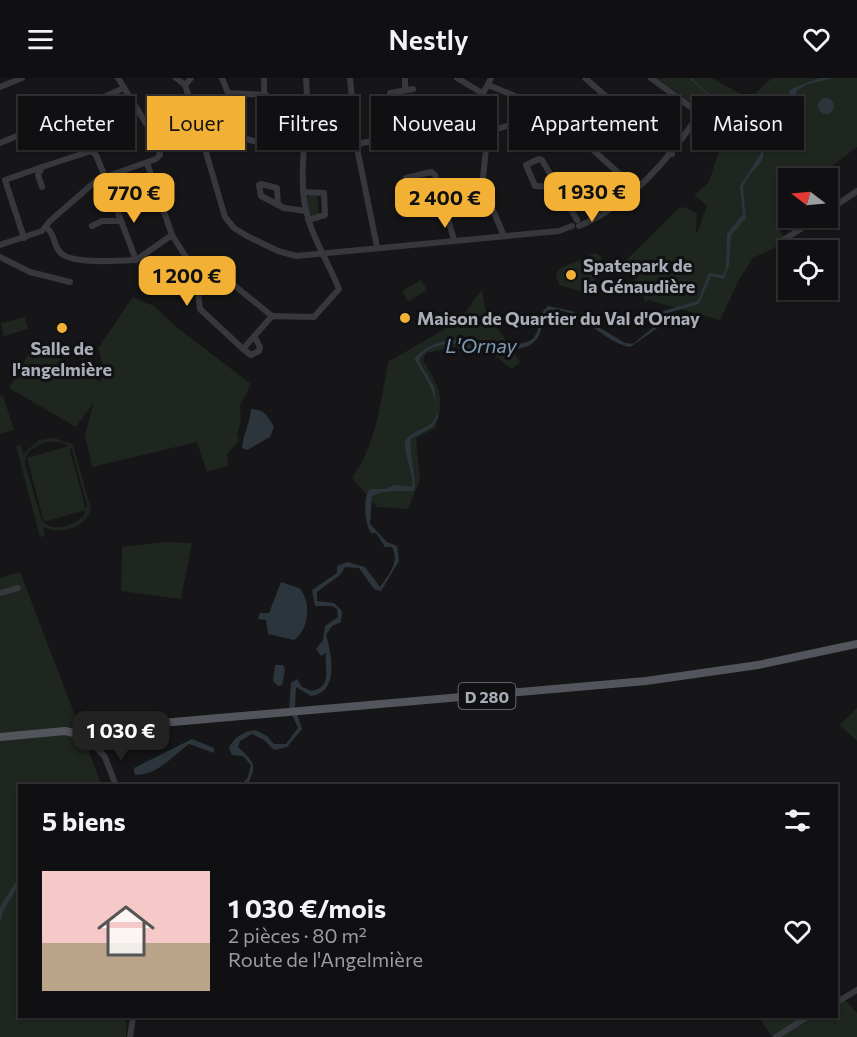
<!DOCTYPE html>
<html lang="fr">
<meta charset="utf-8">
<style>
:root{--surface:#101012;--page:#19191b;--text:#f1f3f6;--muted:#9c9d9f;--line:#303032;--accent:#f2b134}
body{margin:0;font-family:Commissioner,sans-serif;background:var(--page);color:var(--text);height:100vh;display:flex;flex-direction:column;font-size:22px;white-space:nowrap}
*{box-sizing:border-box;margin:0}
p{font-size:20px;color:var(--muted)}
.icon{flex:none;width:33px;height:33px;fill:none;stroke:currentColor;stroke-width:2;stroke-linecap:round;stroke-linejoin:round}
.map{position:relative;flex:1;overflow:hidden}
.panel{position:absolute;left:18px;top:706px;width:820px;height:234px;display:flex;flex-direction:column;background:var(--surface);border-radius:0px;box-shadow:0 2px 4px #0004,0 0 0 2px var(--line)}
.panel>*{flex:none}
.guide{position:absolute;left:18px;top:18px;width:822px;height:54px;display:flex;gap:12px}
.needle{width:39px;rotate:286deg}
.fabs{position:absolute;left:778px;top:90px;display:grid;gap:12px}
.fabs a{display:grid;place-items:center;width:60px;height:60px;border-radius:0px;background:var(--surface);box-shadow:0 2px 4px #0004,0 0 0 2px var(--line);font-size:30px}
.price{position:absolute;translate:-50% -51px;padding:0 14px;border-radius:12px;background:var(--accent);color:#111;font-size:20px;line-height:39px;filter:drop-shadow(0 2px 3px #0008)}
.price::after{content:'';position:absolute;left:50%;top:36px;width:18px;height:14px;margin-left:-9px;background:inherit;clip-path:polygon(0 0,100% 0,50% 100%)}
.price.current{background:#222;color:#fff}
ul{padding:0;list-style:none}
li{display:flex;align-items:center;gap:18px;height:150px;padding:0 24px}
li+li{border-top:2px solid var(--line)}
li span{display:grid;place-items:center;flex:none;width:168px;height:120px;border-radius:0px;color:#555}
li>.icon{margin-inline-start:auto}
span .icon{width:72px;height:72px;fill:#fffc;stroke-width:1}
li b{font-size:26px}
h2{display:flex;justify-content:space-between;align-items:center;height:72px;padding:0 24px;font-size:26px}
.pill{padding:0 21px;border-radius:0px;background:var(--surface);box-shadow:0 2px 4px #0004,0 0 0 2px var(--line);font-size:21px;line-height:54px}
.pill.current{background:var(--accent);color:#111}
header{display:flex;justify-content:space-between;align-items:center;height:78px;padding:0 24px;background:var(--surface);font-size:27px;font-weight:600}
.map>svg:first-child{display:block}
</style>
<header><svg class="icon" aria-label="menu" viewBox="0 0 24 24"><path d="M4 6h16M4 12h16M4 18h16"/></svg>Nestly<svg class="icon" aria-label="heart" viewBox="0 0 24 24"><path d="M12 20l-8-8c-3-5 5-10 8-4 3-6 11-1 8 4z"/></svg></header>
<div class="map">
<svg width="857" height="959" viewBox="0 0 857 959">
<rect width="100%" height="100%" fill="#161618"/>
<g fill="#1e261f" fill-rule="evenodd">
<path d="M657,0H712L749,21L772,0H857V69L816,100H789V140L778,149L786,164L753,180L740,200L720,242L648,222L646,224L625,183L678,131L685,129L697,136L696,157L707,128L694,117L709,104L726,50Z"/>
<path d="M309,117H317L319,136L313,139L309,136L307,119Z"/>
<path d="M595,175L601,178L603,186L591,209L579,213L559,207L556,196L559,191Z"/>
<path d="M421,202L427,212L408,224L402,213Z"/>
<path d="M482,211L485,231L520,284L512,291L489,274L471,277L456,269L426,275L423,282C439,309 446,319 435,350L416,360L420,402L408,431L377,429L352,400C376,368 381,322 388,284L460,242Z"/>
<path d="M133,219L154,228L176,249L251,306L240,327L241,344L237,356L239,363L227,376L228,388L207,394L197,364L92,389L85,357L94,324L76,349L9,310L34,266L100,304L104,290L98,270Z"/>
<path d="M25,239L28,251L4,258L1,245Z"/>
<path d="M0,318H3L14,352L0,356Z"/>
<path d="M55,360L73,367L91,432C84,451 60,457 43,449L45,458L40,459L16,368L21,367L23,376L39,362ZM48,364H61L69,368L27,380L44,444L86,432L69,369L72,372L87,427L84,437C74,448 54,455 42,443L25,386C25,372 37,367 48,364Z"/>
<path d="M164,464L192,465L181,521L121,513L122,469Z"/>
<path d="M20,494L102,708H20V939H120L127,945L126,959H0V500Z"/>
<path d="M857,630V663L840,647Z"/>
<path d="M837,913L857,935V959H772L759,939H837Z"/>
</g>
<g fill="#2c353c">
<path d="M819,0H834L805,7L796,13L795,32L778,45L756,55C773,91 756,80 743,109L746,140L731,157L729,187L724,201L711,198L699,226L664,236L659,249L630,269C602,264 584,233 555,232L545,237C542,244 542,253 538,259C528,276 500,272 485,267L474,273C468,272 463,267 456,266C444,265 422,270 419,283L434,309L438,340L432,349L411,361C409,378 415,393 415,410L413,413C399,413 384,412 372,418L370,446L387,464L397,468L399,483L381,513L374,511L359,490L345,489L340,497L317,514V523L334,525L342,533L341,544L332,548L326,557C332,578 339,614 311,618L296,609L295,629L302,651L287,669L274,672L264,662L252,656L240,663L238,669C254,685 258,685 247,708H241L248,699L251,687L243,678L232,677L229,670C234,659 243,654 255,652L267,658L274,666H286L298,650L289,630L291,605L297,601L302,609L312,613C333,608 324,592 326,575L321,578L316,571L323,562L325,548L338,539L337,531L332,528H315L312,512L337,495V488L347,484L365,489L380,509C389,496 400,484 392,469H385L376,455H371C365,446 362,420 370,411H385L394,407L412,409C414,393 404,380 405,363C414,351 425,352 433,344C446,330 422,293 414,281C422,270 447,258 463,263C468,265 469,269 476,270L486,263C496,265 529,270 535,258C541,248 537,237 548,228L572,233L625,265L633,266L656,247L663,233L698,223L709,195L723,197L726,191L727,156L743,136L740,108L761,75L758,64L748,59L755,48L769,41H778L793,28L789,15L791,11Z"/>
<circle cx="826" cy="28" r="8"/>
<path d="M251,331C265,332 267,337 274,349L270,359L247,372L242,370C243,357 250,345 251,331Z"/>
<path d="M281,504L299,510C312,523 309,552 294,562L268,556L266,542L258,541L260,535H269Z"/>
<path d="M275,587H283L285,591L282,607L278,608L273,603Z"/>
<path d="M192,661L214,670V675L189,666C172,678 160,696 136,697L134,695V690Z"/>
<path d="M19,799C20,811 3,827 0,845V829Z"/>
</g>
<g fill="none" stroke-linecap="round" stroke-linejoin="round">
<g stroke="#2c353c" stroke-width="1.5">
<path d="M690,0L734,40"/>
<path d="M738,42L752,51"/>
</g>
<g stroke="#37383d" stroke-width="6">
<path d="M176,0L185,7L191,0"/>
<path d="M222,0L228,15L266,17"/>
<path d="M264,0L265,66"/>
<path d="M350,0L356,65L377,169"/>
<path d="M457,0L482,15"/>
<path d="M585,0L672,76"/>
<path d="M651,0L695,32C700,43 713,46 720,56"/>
<path d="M185,7L196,40L211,49L201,58"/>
<path d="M0,9L22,0"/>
<path d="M124,10L106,18L115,39L119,41L138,32"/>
<path d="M405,11V0"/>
<path d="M390,15L413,11"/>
<path d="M478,22L487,39L488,51L494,52L544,36L549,32L488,7"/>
<path d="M549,32L635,110"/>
<path d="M63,34L106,18"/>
<path d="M196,40L225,139L234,150L247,158L278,173L296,178L559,153L572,148"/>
<path d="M211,49C237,58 264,68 291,70C333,74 442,55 473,27C481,20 487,9 491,0"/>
<path d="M488,51L483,100L487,118L504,158"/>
<path d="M0,65L19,57L21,50"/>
<path d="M147,85L172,157L196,195L200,231L243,271"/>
<path d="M42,109L38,97L42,89L91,73L96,77L105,99"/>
<path d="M557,109L535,108L526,87L539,81L542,82L577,142"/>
<path d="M303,114L324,115L325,137L308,142"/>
<path d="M112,119L136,182"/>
<path d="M410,123L404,115L406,100L431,94L435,97L454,162"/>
<path d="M278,127L277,110L261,106L259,107L261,118L284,130L306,133"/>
<path d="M828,133L857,113"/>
<path d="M92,148L102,143H121"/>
<path d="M579,148C630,127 668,82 698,38"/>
<path d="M46,149C56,156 53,170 62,176C74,186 119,183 136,182"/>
<path d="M24,160L5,102L42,89"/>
<path d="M780,164L818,140"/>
<path d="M0,167L42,153L50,143L97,102L156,81L160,77L158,65L118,0"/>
<path d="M0,179L30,194L70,204"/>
<path d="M136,182L172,157"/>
<path d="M235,208L272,238"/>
<path d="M169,209L196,195"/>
<path d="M254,258L260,269L259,273L251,277L243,271L272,238L314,239L339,211C327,181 308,154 304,121C299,81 310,40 306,0"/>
<path d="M0,515L18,510"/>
<path d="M98,659L100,671"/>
<path d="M90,663L105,679L116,708"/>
<path d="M837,924L857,912"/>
<path d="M130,959L133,939"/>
<path d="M776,959L807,939"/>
</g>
<g stroke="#53555c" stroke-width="8">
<circle cx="89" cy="652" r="11"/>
<path d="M98,644L115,649L646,603L758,587L857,566"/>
<path d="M0,659L65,653L79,656"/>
</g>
</g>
<g fill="#f2b134" stroke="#111113" stroke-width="2">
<circle cx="571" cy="197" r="6"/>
<circle cx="405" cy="240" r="6"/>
<circle cx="62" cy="250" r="6"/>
</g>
<g text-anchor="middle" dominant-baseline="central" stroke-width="6" stroke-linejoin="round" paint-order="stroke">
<rect fill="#111113" stroke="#7b7e86" stroke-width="1.5" x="458.5" y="605" width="57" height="26" rx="4.5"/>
<g font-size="16" font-weight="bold" fill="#a8adb8">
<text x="487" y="618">D 280</text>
</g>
<g font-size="18" font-weight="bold" fill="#a8adb8" stroke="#111113" text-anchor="start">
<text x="583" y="187">Spatepark de<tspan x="583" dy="21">la Génaudière</tspan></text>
<text x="417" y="240">Maison de Quartier du Val d'Ornay</text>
<text x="62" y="270" text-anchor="middle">Salle de<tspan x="62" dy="21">l'angelmière</tspan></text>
</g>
<g font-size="20" font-style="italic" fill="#7f9bb3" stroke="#111113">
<text x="481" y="267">L'Ornay</text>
</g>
</g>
</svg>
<div class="fabs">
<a><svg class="needle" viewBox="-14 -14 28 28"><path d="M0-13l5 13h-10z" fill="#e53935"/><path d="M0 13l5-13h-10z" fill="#9c9d9f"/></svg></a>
<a><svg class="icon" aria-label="locate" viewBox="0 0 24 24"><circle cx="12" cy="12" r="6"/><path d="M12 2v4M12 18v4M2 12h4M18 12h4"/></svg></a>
</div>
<b class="price" style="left:592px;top:145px">1 930 €</b>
<b class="price" style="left:134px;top:146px">770 €</b>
<b class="price" style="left:445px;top:151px">2 400 €</b>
<b class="price" style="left:187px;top:229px">1 200 €</b>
<b class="price current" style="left:121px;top:684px">1 030 €</b>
<div class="guide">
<a class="pill">Acheter</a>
<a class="pill current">Louer</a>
<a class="pill">Filtres</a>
<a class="pill">Nouveau</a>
<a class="pill">Appartement</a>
<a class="pill">Maison</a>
</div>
<section class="panel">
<h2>5 biens<svg class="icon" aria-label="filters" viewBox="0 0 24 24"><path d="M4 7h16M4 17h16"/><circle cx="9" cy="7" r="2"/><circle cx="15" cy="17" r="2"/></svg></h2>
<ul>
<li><span style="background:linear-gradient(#f6c9c9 60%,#b9a48a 0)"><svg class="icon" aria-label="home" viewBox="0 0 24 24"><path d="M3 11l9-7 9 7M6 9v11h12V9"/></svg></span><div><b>1 030 €/mois</b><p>2 pièces · 80 m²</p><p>Route de l'Angelmière</p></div><svg class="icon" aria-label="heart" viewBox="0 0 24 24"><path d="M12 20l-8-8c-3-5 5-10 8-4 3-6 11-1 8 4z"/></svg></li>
</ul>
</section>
</div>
